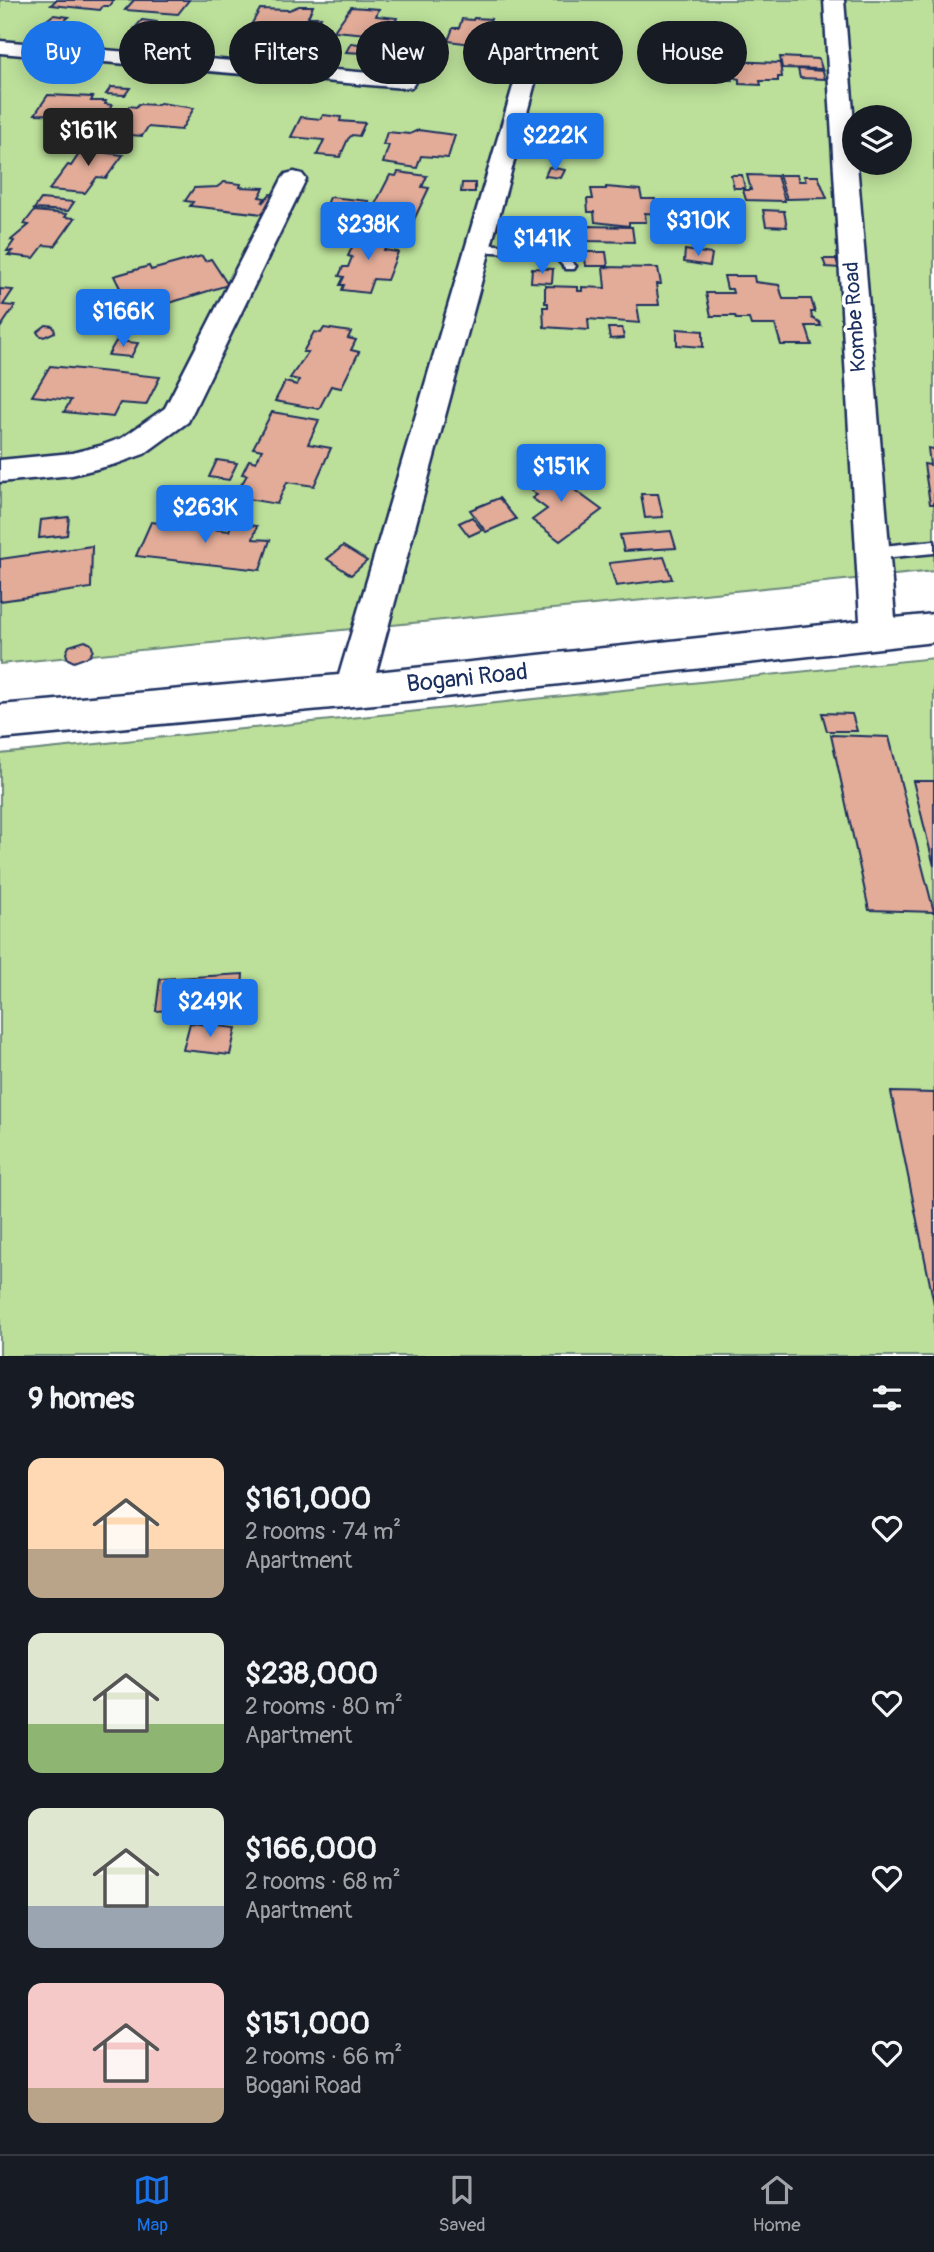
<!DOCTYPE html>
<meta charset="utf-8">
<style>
:root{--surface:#171b24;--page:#242831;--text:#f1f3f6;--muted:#9ea1a6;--line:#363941;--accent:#1a73e8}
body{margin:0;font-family:Pangolin,sans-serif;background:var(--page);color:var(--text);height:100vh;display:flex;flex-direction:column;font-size:26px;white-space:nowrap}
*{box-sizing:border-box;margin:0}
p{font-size:23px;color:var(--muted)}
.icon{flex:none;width:38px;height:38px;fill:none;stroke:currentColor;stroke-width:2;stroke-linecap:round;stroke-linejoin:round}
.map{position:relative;height:1356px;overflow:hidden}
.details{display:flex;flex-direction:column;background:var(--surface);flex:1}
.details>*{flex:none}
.hud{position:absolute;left:21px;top:21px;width:892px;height:63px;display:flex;gap:14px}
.buttons{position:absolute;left:842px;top:105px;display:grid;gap:14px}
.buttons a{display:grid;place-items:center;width:70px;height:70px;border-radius:50%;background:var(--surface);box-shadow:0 4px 18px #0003;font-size:35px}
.price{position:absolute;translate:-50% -60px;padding:0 16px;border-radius:7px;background:var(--accent);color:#fff;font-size:23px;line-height:46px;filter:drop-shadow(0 2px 4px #0008)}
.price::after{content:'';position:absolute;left:50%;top:42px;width:21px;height:16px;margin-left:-10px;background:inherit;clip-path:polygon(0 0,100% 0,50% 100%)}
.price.selected{background:#222;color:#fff}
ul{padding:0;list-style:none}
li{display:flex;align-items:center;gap:21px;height:175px;padding:0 28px}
li span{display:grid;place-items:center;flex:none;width:196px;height:140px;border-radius:14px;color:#555}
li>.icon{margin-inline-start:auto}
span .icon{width:84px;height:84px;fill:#fffc;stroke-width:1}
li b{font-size:30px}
h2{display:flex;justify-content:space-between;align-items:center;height:84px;padding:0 28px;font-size:30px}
.chip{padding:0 24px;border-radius:32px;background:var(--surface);box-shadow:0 4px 18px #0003;font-size:24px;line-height:63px}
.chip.selected{background:var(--accent);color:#fff}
.tab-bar{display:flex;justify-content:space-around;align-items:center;height:98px;border-top:2px solid var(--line);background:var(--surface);font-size:19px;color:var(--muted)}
.tab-bar a{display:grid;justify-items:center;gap:4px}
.tab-bar .selected{color:var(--accent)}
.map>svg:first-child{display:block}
</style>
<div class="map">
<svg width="934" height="1356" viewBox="0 0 934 1356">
<rect width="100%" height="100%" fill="#fff"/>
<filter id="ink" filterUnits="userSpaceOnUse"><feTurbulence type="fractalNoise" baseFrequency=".0143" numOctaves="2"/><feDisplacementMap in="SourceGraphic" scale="14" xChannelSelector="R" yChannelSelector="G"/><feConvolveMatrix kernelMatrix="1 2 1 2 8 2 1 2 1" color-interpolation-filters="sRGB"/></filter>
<g filter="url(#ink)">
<g fill="#bce09a" stroke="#6c887c" stroke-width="2" fill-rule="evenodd">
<path d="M0,0H934V571L0,664ZM854,117H900V163H854Z"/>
<path d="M934,658V1356H0V754Z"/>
</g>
<g fill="#e2ac98" stroke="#1b2f5e" stroke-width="2">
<path d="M56,0H114L110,6H103L100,10L51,5Z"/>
<path d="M134,0H189L178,14L125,10Z"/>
<path d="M299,6H313L308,17H321L315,29L269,28L270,26L251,25L260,9L289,10Z"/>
<path d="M351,7L379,9L376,16L397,18L389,36L334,31Z"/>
<path d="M53,15L69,17L59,25L43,23Z"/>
<path d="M474,18L491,19L488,27L510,29L503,48L448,41L453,28H459L462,19L473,20Z"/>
<path d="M142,20L157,22L149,30L134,29Z"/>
<path d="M706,33H731L732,40H708Z"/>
<path d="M267,36L285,38L279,46L262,45Z"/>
<path d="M351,43L367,45L363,53L346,52Z"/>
<path d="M780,57L819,59L822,69L782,68Z"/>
<path d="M694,60L731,63L732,80L694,77Z"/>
<path d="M733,61L780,63L782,77H778V81H760L761,85L739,84V79L735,78Z"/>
<path d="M798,69L823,71L825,79L800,78Z"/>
<path d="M111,87L130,88L125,95L106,94Z"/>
<path d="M48,95L93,97L91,101H106L105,104L112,105L107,114L90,116L82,130L64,129L68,122H62L66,115L35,114Z"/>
<path d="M160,103L194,108L181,130L148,127L142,136L118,134L128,118L121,117L129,106L136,107L139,104L158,105Z"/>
<path d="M323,115L341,117L340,121L365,123L359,136L352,135L348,139L340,157L317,155L324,140L291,137L301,117L321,119Z"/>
<path d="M98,121L111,123L100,135L88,133Z"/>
<path d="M418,130L455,135L448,158L421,156L417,168L383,163L389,145H383L387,132L410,134Z"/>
<path d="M94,140L116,142L107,153L123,155L106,178L97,177L85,193L49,190L68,165L71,166L85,145H90Z"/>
<path d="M549,167L565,170L561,178L545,176Z"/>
<path d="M398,172L427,176L422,187L429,188L411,226L367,220L390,175L396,176Z"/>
<path d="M731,175H742L745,188H734Z"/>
<path d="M747,175L777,176L785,201L746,200L743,190H751Z"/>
<path d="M779,175H797L799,181H806L804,176H818L827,198L787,199Z"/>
<path d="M224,182L241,184L240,187L264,188L259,197L265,198L262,203L270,194L284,196L272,215L190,206L193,202L185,201L194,188L217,187Z"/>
<path d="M462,183H475V192H461Z"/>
<path d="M606,187L640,190L642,199H655L658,214L645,213L646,222H629V226L595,222L594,212H588L587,199H593L591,189H606Z"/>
<path d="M330,197L369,201L365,210L327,205Z"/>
<path d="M41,199L74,202L68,211L34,209Z"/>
<path d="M763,210L784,211L787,227L766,226Z"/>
<path d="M34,211L67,214L65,217L75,218L55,246L44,245L34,258L8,255L12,251H7L14,241L11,240L29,225L24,224Z"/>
<path d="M558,225L585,226V240L559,239Z"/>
<path d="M587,226L632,227L634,242L588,241Z"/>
<path d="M359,232L390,235L384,250L398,252L387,280L373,279L368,293L342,290L344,285H340L344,277L339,276L343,267H348L352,257L348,256Z"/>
<path d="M685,250L712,254L710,266L684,262Z"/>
<path d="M584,252H606L608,266H586Z"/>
<path d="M202,256L205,261L211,259L228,285L166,304L163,298L105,315L98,299L122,292L114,276L149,266L151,270Z"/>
<path d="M823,259H836L839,268L826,267Z"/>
<path d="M603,267L658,268L661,284H656L659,305H637L640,323L588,319L589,330L544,327L543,307H548V303H545V286L578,287V291H582V287L605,288Z"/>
<path d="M532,268L553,269L552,283L531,282Z"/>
<path d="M724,276H754L755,282L779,285L783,299H811L815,312H811L812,318L819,322L821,326H806L812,345H781L775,325H751L749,319H736L735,316H711L706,293H733L732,289H727Z"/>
<path d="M0,289L13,290L3,305L15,306L0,328Z"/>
<path d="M46,325L53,326L55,332L44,337L39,335L37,332Z"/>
<path d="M324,328L351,332L348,338L356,340L351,350L359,352L341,388L331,386L319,409L275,401L285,382L297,385L299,380L290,378L308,352H303L314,332L321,333Z"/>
<path d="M608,328H622L624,338L610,339Z"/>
<path d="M677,329L703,331V347L677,345Z"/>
<path d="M116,341L138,343L131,357L108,355Z"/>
<path d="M50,366L160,377L146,405L120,403L113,417L64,412L71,400L32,396Z"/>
<path d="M272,412L319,420L308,444L331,448L314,486L287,482L277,504L242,498L246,489L240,487L247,475L242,474L249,460L256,462L262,450L253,448Z"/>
<path d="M928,448L934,449V504H930L924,464L930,465Z"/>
<path d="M217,460L237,463L229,480L209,477Z"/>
<path d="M558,466L580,482L572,488L602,510L560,541L532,520L547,509L532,498L537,495L527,488Z"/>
<path d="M641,494H658L663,517L645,518Z"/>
<path d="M499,498L516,519L486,532L470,510Z"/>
<path d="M69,517L67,535L39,538L41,520Z"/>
<path d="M472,517L482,530L469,536L459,523Z"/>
<path d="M151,522L229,531L232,523L257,526L253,539L270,540L260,570L136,556Z"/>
<path d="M671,531L676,548L624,551L620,535Z"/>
<path d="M92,546L91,588L0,601V559Z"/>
<path d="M343,546L367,561L351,575L327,559Z"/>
<path d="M664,557L672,579L616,586L609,563Z"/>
<path d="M85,641L91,644L93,650L90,656L74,662L68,659L66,653L69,646Z"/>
<path d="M822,713L852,714L857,731H827Z"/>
<path d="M831,735L889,737L934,912L869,910Z"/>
<path d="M913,781H934V866Z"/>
<path d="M243,974L241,1006L156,1011L160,979Z"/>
<path d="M190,1023L236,1028L230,1055L183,1050Z"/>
<path d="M891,1092L934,1093V1304Z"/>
</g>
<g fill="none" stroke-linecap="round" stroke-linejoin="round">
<g stroke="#1b2f5e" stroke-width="5">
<g id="service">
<path d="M478,244L556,248L576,266L574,269H566L553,255L474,251V245Z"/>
<path d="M934,541V553L872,559L864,553L872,547Z"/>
</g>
</g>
<g stroke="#1b2f5e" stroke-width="5">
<g id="minor">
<path d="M824,0H844L854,124V163H857L895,618L934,614V642L418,700L0,739V705L339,675L525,46L528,42H542L545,46L376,672L860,621Z"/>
<path d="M0,41L404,76L412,77L415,82L412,87L404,88L0,53Z"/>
<path d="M294,172L302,174L306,179L188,422L144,454L116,464L72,475L0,482V460L72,453L100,446L122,438L165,408L282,179L286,174Z"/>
</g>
</g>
<use href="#service" fill="#fff" fill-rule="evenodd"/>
<use href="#minor" fill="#fff" fill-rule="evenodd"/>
</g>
</g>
<g text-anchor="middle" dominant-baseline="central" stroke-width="7" stroke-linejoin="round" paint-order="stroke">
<g font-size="21" fill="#1b2f5e" stroke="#fff">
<text transform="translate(855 317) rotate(-94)">Kombe Road</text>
</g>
<g font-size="24" fill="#1b2f5e" stroke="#fff">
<text transform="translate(467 678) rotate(-6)">Bogani Road</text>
</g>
</g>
</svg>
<div class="buttons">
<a><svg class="icon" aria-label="layers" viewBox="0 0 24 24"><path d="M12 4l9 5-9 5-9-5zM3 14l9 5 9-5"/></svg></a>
</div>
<b class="price selected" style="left:88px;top:168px">$161K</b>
<b class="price" style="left:555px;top:173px">$222K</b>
<b class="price" style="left:698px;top:258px">$310K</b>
<b class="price" style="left:368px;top:262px">$238K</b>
<b class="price" style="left:542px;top:276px">$141K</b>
<b class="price" style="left:123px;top:349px">$166K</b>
<b class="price" style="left:561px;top:504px">$151K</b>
<b class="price" style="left:205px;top:545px">$263K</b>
<b class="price" style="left:210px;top:1039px">$249K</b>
<div class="hud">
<a class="chip selected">Buy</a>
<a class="chip">Rent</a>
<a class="chip">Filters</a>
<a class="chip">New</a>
<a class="chip">Apartment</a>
<a class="chip">House</a>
</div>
</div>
<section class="details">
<h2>9 homes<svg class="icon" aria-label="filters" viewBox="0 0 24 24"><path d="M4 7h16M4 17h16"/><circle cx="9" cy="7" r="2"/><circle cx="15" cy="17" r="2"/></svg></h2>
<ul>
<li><span style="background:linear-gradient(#ffd9b3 65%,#b9a48a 0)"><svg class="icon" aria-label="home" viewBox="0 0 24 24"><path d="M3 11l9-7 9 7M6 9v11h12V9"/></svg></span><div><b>$161,000</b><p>2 rooms · 74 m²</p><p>Apartment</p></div><svg class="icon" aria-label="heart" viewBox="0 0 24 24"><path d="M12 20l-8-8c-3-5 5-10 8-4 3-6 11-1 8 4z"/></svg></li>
<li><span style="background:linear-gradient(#dfe7d0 65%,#8fb573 0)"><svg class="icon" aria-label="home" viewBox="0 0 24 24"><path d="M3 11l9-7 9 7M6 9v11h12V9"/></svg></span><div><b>$238,000</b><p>2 rooms · 80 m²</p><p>Apartment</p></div><svg class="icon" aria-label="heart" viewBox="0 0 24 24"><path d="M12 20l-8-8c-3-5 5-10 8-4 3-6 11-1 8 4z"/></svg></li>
<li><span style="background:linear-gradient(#dfe7d0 70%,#9aa5b1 0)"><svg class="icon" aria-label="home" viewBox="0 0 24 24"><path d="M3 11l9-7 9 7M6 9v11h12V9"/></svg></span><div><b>$166,000</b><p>2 rooms · 68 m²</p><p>Apartment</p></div><svg class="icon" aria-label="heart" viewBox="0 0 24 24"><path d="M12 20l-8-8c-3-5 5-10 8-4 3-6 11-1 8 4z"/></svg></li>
<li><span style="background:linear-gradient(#f6c9c9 75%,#b9a48a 0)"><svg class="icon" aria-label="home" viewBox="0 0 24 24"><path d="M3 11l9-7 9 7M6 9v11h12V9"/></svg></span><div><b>$151,000</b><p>2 rooms · 66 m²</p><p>Bogani Road</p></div><svg class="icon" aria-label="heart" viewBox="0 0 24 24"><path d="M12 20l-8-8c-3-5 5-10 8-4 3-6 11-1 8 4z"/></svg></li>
</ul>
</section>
<nav class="tab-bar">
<a class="selected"><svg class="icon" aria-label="map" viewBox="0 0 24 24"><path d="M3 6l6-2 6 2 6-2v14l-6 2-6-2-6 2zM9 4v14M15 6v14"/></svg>Map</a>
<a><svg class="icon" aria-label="saved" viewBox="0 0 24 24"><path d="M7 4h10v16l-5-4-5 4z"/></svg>Saved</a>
<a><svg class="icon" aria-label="home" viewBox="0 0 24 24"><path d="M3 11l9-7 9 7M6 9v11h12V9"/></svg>Home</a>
</nav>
